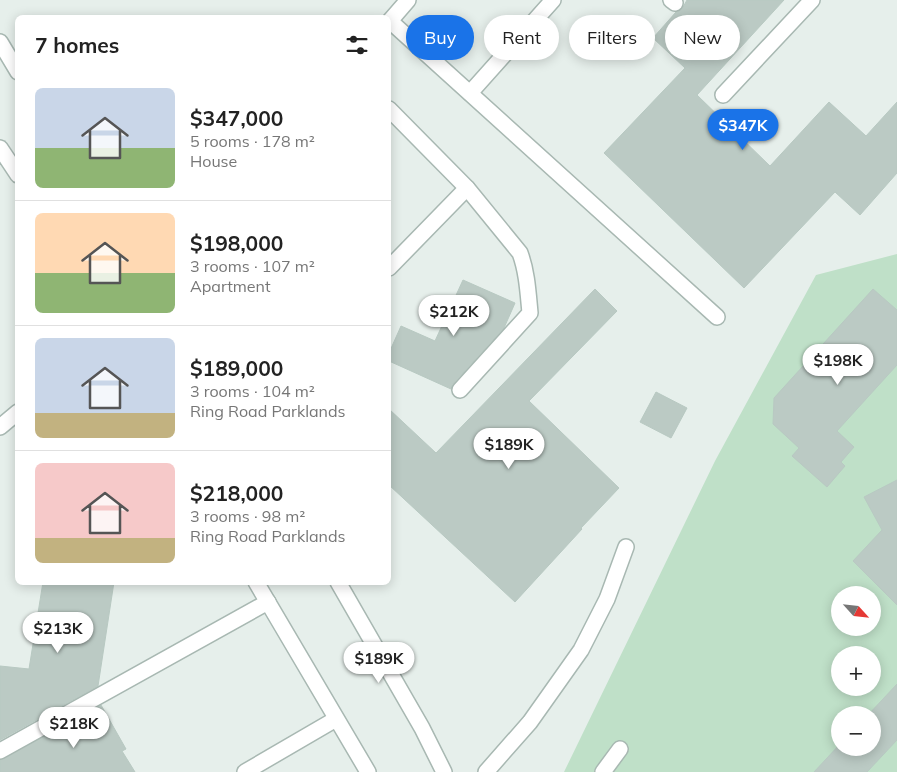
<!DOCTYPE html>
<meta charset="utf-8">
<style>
:root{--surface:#fff;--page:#f2f2f2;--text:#222;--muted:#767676;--line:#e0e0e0;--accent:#1a73e8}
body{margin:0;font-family:Mulish,sans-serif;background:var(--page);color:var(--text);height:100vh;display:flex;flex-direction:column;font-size:19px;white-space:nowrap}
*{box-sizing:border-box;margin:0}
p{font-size:16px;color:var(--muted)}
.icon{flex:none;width:28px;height:28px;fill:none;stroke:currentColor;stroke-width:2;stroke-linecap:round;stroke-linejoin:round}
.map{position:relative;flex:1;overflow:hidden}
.side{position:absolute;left:15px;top:15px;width:376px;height:570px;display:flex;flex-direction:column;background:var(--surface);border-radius:8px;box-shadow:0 2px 12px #0003}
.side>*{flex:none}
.guide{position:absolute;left:406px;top:15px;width:415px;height:45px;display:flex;gap:10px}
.needle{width:32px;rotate:117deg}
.tools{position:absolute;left:831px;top:586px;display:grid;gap:10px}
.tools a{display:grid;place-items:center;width:50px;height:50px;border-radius:50%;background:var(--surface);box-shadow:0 2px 12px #0003;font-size:25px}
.price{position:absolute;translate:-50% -42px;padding:0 11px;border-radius:18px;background:#fff;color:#222;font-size:16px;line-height:32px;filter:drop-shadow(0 1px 2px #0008)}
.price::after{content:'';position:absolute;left:50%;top:30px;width:15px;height:11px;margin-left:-8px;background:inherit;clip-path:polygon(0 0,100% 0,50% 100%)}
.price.active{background:var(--accent);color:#fff}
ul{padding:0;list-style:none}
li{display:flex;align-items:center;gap:15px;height:125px;padding:0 20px}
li+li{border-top:1px solid var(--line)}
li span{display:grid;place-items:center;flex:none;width:140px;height:100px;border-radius:8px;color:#555}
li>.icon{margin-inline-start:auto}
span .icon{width:60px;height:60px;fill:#fffc;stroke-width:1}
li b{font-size:21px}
h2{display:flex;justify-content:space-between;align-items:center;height:60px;padding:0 20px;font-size:21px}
.tag{padding:0 18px;border-radius:22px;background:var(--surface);box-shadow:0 2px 12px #0003;font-size:18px;line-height:45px}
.tag.active{background:var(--accent);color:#fff}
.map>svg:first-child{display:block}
</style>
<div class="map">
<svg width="897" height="772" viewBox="0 0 897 772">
<rect width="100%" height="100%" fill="#e6efeb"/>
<path fill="#bfe0c8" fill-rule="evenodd" d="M897,254V772H564L715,461L816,275ZM840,595H872V628H840ZM840,655H872V688H840ZM840,715H872V748H840Z"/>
<g fill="#bbcac4" stroke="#b8c9c2">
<path d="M687,0H784L697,95L770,166L829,102L866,136L897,102V173L860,215L835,192L744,288L604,153L685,68L653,38L676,12L682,9Z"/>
<path d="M463,280L515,303L504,328L453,384L451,389L389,361V353L401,326L435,341Z"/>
<path d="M595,289L617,311L529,401L619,488L581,528L582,529L515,602L389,485V409L436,453Z"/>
<path d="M873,289L897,310V365L837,431L854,447L841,462L845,466L827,487L792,456L799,448L773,424L774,398Z"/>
<path d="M656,392L687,408L671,438L640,422Z"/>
<path d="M897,480V605L853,561L882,530L864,497Z"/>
<path d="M43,582H114L98,686L0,740V666L29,669Z"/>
<path d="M897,684V740L867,772H814L840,744V748H872V715H868Z"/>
<path d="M101,705L126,749L122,751L135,772H0V760Z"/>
</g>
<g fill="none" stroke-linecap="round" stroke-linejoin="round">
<g stroke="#a8b8b2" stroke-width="18">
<g id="minor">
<path d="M671,0L675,3"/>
<path d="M390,21L717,317"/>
<path d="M389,22L408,0"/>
<path d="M0,42L18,72"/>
<path d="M470,93L553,0"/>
<path d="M723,95L812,0"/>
<path d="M389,109L467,188L520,253C527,272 528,292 530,313L460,390"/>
<path d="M0,148L18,175"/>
<path d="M389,268L467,188"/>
<path d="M0,427L18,412"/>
<path d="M256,582L368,772"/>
<path d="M338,582L422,728L444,772"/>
<path d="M0,751L268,602"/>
<path d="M245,772L336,719"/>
<path d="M486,772L530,722L581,650L607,599L626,547"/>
<path d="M603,772L620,749"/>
</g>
</g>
<use href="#minor" stroke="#fff" stroke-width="15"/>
</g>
</svg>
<div class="tools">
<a><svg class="needle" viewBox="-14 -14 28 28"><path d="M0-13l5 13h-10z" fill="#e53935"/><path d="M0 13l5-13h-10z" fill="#767676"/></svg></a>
<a>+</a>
<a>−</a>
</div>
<b class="price active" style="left:743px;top:151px">$347K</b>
<b class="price" style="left:454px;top:337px">$212K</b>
<b class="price" style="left:838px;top:386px">$198K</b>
<b class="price" style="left:509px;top:470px">$189K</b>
<b class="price" style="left:58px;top:654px">$213K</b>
<b class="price" style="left:379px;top:684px">$189K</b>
<b class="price" style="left:74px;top:749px">$218K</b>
<div class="guide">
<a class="tag active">Buy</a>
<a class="tag">Rent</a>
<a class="tag">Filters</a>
<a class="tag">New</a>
</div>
<section class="side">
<h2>7 homes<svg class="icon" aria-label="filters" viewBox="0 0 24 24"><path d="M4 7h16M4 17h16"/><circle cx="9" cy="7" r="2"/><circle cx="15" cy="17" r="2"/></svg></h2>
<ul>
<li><span style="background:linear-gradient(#c9d6e8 60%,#8fb573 0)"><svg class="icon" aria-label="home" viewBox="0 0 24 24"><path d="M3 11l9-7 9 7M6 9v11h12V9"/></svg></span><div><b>$347,000</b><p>5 rooms · 178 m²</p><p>House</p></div></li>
<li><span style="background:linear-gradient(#ffd9b3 60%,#8fb573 0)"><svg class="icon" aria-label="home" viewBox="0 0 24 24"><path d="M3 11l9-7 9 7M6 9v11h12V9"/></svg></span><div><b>$198,000</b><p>3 rooms · 107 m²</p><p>Apartment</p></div></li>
<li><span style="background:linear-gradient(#c9d6e8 75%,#c2b280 0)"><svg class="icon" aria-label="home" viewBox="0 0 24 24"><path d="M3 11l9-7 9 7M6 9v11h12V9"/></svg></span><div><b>$189,000</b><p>3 rooms · 104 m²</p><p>Ring Road Parklands</p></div></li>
<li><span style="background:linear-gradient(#f6c9c9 75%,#c2b280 0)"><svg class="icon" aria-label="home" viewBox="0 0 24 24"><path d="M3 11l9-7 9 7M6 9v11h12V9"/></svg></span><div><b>$218,000</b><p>3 rooms · 98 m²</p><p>Ring Road Parklands</p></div></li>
</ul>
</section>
</div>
